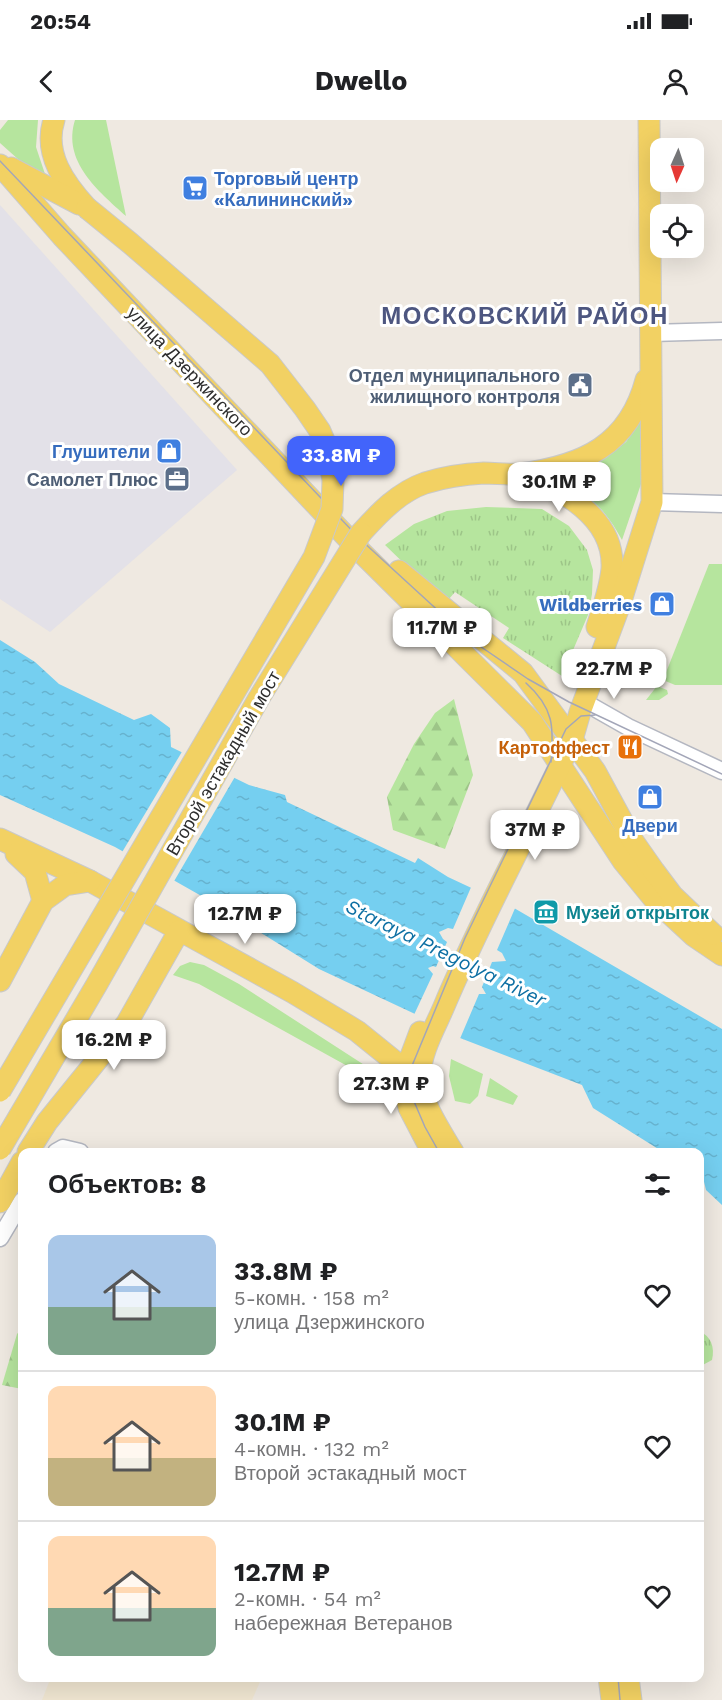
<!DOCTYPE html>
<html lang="ru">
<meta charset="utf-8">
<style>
:root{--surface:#fff;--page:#f6f6f6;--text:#202124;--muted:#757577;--line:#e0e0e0;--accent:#4264fb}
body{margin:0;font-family:"Work Sans",sans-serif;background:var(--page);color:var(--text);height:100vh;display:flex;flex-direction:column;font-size:22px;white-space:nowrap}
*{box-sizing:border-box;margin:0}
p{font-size:20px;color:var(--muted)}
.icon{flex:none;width:33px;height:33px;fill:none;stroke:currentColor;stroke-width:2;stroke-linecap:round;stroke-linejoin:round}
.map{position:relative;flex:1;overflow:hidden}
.side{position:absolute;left:18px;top:1028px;width:686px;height:534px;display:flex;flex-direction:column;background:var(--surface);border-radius:12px;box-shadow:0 6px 24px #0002}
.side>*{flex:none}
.needle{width:39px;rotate:183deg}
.buttons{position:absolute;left:650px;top:18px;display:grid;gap:12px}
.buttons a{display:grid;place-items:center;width:54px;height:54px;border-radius:12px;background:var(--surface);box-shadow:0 6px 24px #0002;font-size:30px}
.price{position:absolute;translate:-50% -51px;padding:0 14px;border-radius:12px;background:#fff;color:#222;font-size:20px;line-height:39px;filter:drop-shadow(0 2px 3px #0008)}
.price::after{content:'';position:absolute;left:50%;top:36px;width:18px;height:14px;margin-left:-9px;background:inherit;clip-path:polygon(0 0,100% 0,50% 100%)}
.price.active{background:var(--accent);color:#fff}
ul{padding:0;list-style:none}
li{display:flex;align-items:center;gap:18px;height:150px;padding:0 30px}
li+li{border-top:2px solid var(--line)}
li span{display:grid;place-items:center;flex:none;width:168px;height:120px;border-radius:12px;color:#555}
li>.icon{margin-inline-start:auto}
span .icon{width:72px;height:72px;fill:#fffc;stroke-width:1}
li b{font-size:26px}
h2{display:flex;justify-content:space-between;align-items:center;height:72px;padding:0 30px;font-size:26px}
.status{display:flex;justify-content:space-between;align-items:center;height:42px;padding:0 30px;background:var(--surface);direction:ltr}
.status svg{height:16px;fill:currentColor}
header{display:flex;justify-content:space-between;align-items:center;height:78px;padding:0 30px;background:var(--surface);font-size:27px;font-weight:700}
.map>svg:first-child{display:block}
</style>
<div class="status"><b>20:54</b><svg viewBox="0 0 49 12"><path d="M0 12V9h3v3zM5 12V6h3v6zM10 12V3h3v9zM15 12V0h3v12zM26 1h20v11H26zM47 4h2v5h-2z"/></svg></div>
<header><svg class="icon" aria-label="back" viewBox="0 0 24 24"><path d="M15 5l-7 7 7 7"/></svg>Dwello<svg class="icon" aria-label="person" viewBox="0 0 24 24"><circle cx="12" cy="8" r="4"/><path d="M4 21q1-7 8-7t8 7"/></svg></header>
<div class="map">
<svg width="722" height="1580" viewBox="0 0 722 1580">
<defs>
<pattern id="forest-firs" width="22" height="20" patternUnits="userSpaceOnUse" patternTransform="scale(1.5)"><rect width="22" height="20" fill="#b6e59e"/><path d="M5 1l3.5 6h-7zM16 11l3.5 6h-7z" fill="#9dc588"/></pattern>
<pattern id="park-tufts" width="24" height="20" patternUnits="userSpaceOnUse" patternTransform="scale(1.5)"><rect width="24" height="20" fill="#b6e59e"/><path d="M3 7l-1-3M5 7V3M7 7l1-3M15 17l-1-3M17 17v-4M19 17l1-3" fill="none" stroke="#9dc588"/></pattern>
<pattern id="water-ripples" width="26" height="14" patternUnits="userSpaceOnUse" patternTransform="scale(1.5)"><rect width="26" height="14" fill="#75cff0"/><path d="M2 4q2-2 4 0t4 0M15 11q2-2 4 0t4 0" fill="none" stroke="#66b2ce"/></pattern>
</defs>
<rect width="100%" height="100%" fill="#efe9e1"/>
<path fill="#e3e1e8" d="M0,85L237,350L50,512L0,479Z"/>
<path fill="#f0e6d1" d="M51,1557H262L252,1580H42Z"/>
<g fill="#b6e59e">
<path d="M8,0H38L36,27L45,54L19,40L0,23V10Z"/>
<path d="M75,0H106L126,96C98,71 62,41 75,0Z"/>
<path d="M643,298L641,364L622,420C604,387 591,377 559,359L591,349L626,322Z"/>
<path d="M709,444H722V565H675L663,560Z"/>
<path d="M657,566L667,570L668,574L659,580H646Z"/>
<path d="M190,842L204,845L239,864L369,948L379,961L376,964L360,953L199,864L173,855L180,846Z"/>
<path d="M451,939L483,954L478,976L470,984L455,981L449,956Z"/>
<path d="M490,958L518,976L513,985L486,976Z"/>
</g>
<g fill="url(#forest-firs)">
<path d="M454,579L473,655L445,729L393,710L387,677L414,624L435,593Z"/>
<path d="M22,1208V1269L2,1265L17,1214Z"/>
</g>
<g fill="url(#park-tufts)">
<path d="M486,387L542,389L569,406L587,430L593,450L592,474L588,495L562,556L503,518L509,508L455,472L449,479L416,455L385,425L414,404L447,391Z"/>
<path d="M699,1211C711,1216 715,1227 712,1240L699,1247Z"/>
</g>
<path fill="url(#water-ripples)" d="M0,520L35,542L59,564L134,600L151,594L170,608L171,627L249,665L285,675L287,682L415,743L418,738L448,757L514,788L722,909V1085L706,1070L699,1041V1032H697L696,1028L681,1032H663L593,988L582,965L460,918L430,901L319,849L205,778L115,727L0,675Z"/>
<g fill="#efe9e1">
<path d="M183,630L236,655L173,763L121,734Z"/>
<path d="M472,765L516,786L497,830L502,833L506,841L492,842L482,867L486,874H479L459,921L413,897L433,854L428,848L433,846L436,847L447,822L443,819L439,812L448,808L453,809Z"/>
</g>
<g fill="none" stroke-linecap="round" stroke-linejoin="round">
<g stroke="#b4b7c1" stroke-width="19">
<g id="minor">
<path d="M651,213L722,211"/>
<path d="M652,382L722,384"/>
<path d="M584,582L628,607L722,651"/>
<path d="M56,1032L63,1028L80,1032"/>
<path d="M0,1118L22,1081"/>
</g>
</g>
<g stroke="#c9c9c9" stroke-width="23">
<g id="major">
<path d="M54,0C43,34 65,64 87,88"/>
<path d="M0,45L62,116L357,428L532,602L623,741L654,779L694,816L722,835"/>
<path d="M11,48L79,84"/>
<path d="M519,354C561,368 615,397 612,449C610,469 603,488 597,507"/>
<path d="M361,413C379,393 399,372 425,363C444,357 464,354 484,353C496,353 508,355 520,354C583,346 629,325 646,260"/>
<path d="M399,451L523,553L595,651L633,721L654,751L672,775L713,814"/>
<path d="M0,719L90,761L292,872L357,911L409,953L415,956"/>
<path d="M16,734L35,752L43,781"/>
<path d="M0,861L43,781L65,765L90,761"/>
<path d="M420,912L402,960L409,988L432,1032"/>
<path d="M28,1032L47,1002L127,903L179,811"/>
<path d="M453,1032C441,1012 420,981 420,957C420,932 436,906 445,884C483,794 531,708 572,620L580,592L619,487L652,382L649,0"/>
<path d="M0,1082L22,1042"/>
<path d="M609,1557L612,1580"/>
<path d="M628,1557L631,1580"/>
</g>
</g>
<use href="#minor" stroke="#fff" stroke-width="16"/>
<use href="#major" stroke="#f2d163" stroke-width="21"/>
<g stroke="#a3a6b8" stroke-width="1.5">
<path d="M0,41L361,420L468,518L528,559L569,582L722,654"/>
<path d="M526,563C554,588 554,607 551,642"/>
<path d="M439,1032L425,1007L413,979L410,968L409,953L465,818L566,609L581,596L595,595"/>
<path d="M618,1557L620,1580"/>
</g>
<g stroke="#c9c9c9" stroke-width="23" stroke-linecap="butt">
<g id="major-bridge">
<path d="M0,971L314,437L332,389L333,360L328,330L320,311L305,289L270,244L130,123L87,88"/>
<path d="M0,1029L97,864L259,578L361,413"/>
</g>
</g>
<use href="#major-bridge" stroke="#f2d163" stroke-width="21"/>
</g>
<defs>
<g id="supermarket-square" transform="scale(1.35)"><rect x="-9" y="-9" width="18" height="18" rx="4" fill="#3f7fe0" stroke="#fff"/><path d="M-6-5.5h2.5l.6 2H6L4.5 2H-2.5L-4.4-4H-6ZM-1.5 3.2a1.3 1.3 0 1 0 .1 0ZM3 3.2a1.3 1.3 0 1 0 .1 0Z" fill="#fff"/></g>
<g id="civic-square" transform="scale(1.35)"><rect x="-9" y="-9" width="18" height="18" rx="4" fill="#5c6f8a" stroke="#fff"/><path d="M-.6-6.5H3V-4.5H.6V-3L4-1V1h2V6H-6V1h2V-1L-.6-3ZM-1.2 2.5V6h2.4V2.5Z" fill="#fff"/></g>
<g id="shop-square" transform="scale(1.35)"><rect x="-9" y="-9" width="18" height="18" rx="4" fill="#3f7fe0" stroke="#fff"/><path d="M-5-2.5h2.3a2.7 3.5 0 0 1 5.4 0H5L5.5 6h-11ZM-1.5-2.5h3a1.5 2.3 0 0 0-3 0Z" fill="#fff"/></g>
<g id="office-square" transform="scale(1.35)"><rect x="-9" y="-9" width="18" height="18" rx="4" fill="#5c6f8a" stroke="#fff"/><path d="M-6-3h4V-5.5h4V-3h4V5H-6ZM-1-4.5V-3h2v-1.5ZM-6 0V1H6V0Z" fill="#fff"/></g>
<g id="restaurant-square" transform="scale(1.35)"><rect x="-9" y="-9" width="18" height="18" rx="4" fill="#e8710a" stroke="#fff"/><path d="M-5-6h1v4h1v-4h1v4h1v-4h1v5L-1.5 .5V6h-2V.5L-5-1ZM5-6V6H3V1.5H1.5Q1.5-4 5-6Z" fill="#fff"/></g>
<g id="museum-square" transform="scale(1.35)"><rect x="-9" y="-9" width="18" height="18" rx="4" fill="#0f9aa8" stroke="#fff"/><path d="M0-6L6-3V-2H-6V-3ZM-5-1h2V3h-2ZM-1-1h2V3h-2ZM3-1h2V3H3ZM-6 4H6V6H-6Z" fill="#fff"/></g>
</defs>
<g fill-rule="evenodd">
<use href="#supermarket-square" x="195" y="68"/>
<use href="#civic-square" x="580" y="265"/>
<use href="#shop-square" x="169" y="331"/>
<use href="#office-square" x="177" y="359"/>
<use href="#shop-square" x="662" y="484"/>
<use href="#restaurant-square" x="630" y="627"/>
<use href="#shop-square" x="650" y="677"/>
<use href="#museum-square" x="546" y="792"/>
</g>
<g text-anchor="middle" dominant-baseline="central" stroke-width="6" stroke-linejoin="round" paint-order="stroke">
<g font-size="18" font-weight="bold" fill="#366cbe" stroke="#fff" text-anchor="end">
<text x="214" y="58" text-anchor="start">Торговый центр<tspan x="214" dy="21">«Калининский»</tspan></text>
<text x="150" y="331">Глушители</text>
<text x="642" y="484">Wildberries</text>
<text x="650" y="705" text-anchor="middle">Двери</text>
</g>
<g font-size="18" fill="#2e2e2e" stroke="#fff">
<text transform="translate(190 251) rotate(46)">улица Дзержинского</text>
<text transform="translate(223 643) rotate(-60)">Второй эстакадный мост</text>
</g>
<g font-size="18" font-weight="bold" fill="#4e5e75" stroke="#fff" text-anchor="end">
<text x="560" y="255">Отдел муниципального<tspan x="560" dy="21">жилищного контроля</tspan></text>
<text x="158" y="359">Самолет Плюс</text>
</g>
<g font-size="18" font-weight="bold" fill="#c56008" stroke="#fff" text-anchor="end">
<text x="610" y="627">Картоффест</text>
</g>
<g font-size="18" font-weight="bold" fill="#0d838f" stroke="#fff" text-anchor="start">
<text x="566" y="792">Музей открыток</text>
</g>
<g font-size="20" font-style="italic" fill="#0d6fa3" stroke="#fff">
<text transform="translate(446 833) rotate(26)">Staraya Pregolya River</text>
</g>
<g font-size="24" font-weight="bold" letter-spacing="1.5" fill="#4d5680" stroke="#fff">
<text x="525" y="196">МОСКОВСКИЙ РАЙОН</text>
</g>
</g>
</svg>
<div class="buttons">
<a><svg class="needle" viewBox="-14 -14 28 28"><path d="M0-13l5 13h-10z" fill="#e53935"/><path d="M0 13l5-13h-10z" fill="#757577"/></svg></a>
<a><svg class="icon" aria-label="locate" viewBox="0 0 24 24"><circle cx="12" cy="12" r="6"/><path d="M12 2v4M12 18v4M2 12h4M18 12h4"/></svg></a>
</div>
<b class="price active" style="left:341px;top:367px">33.8M ₽</b>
<b class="price" style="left:559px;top:393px">30.1M ₽</b>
<b class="price" style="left:442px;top:539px">11.7M ₽</b>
<b class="price" style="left:614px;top:580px">22.7M ₽</b>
<b class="price" style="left:535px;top:741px">37M ₽</b>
<b class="price" style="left:245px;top:825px">12.7M ₽</b>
<b class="price" style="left:114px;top:951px">16.2M ₽</b>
<b class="price" style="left:391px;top:995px">27.3M ₽</b>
<section class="side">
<h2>Объектов: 8<svg class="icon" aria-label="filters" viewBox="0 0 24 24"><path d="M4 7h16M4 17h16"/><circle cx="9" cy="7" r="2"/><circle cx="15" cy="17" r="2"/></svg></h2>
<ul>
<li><span style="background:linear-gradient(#a9c7e8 60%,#7fa58c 0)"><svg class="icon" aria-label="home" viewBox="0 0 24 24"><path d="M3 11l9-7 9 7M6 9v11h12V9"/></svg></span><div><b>33.8M ₽</b><p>5-комн. · 158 m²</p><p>улица Дзержинского</p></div><svg class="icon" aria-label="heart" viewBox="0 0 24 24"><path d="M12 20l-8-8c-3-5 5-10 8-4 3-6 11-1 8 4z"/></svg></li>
<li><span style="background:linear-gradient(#ffd9b3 60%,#c2b280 0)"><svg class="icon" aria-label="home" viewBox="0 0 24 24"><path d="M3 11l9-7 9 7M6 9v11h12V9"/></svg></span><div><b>30.1M ₽</b><p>4-комн. · 132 m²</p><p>Второй эстакадный мост</p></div><svg class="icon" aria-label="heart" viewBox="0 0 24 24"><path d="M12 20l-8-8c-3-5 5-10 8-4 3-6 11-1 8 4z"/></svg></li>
<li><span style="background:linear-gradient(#ffd9b3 60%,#7fa58c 0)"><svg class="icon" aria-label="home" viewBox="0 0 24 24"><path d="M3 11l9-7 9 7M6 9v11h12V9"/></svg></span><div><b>12.7M ₽</b><p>2-комн. · 54 m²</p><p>набережная Ветеранов</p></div><svg class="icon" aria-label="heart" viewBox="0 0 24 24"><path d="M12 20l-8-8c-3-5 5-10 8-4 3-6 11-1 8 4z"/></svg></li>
</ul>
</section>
</div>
